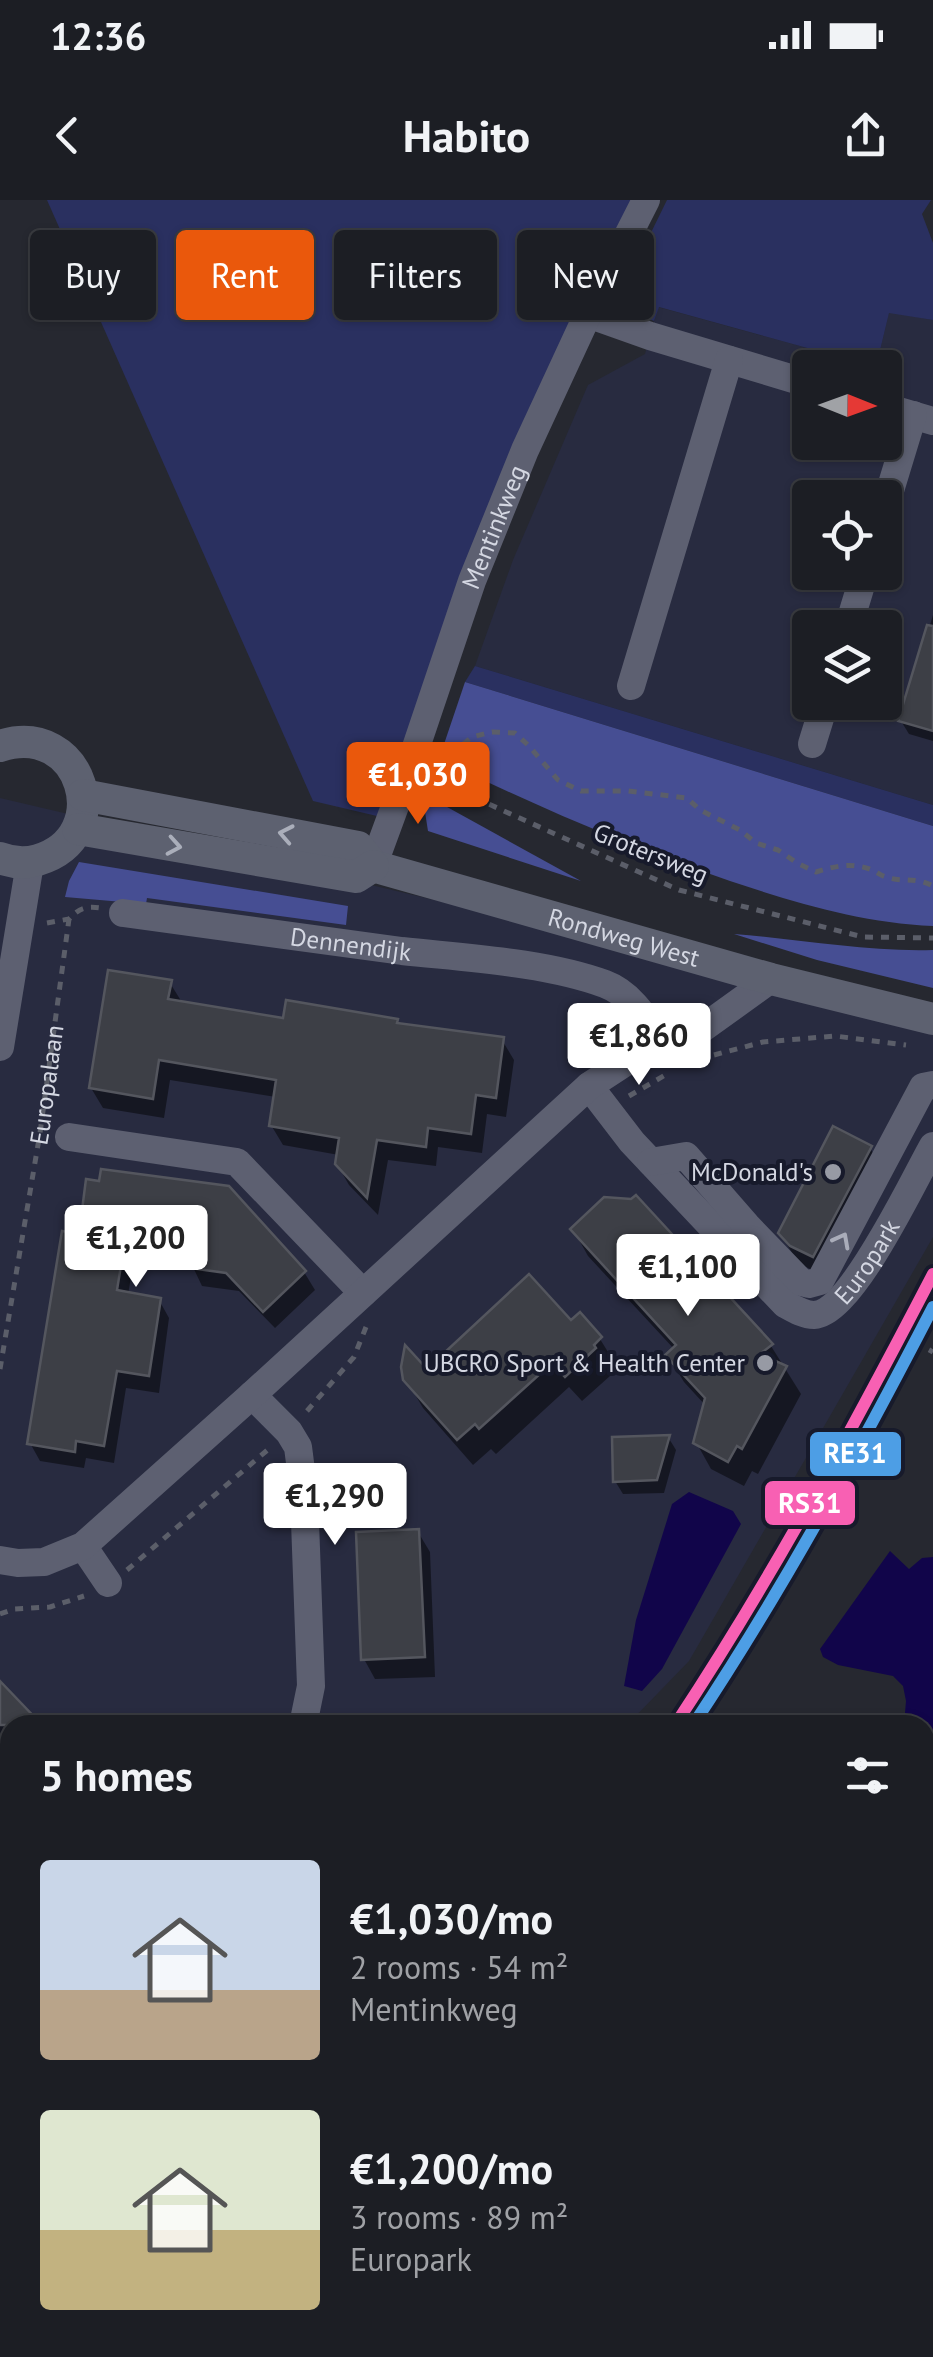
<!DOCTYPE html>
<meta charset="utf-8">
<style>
:root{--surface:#1c1e24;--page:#292b31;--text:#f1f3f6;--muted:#a0a2a6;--line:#3a3c41;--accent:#ea580c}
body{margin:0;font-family:"PT Sans",sans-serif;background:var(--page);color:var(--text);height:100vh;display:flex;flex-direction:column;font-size:38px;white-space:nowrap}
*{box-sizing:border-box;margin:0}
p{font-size:32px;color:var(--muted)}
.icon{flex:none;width:55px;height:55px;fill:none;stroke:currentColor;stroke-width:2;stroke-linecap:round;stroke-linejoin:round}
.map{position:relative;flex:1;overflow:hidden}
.side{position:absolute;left:0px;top:1515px;width:935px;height:642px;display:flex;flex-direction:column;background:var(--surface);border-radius:30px 30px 0 0;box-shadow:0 2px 8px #0004,0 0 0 2px var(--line)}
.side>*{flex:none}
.guide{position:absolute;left:30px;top:30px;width:875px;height:90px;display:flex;gap:20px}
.needle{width:65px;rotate:91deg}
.buttons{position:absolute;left:792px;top:150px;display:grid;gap:20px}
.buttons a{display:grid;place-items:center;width:110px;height:110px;border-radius:10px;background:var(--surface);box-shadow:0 2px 8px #0004,0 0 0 2px var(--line);font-size:50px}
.price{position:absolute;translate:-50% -85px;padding:0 22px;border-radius:10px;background:#fff;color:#222;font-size:32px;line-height:65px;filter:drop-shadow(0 2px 5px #0008)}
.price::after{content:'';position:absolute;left:50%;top:60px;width:30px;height:22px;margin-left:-15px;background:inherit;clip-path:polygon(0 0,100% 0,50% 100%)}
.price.active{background:var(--accent);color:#fff}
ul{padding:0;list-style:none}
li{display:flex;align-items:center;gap:30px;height:250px;padding:0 40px}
li span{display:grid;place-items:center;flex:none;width:280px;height:200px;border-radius:10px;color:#555}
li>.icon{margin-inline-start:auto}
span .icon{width:120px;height:120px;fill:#fffc;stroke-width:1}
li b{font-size:42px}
h2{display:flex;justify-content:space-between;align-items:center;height:120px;padding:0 40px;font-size:42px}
.pill{padding:0 35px;border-radius:10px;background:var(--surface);box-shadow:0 2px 8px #0004,0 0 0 2px var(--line);font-size:35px;line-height:90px}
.pill.active{background:var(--accent);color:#fff}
.status{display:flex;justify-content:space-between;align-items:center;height:70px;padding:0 50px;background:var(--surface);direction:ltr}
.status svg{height:28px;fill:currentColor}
header{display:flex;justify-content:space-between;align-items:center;height:130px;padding:0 40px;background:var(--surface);font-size:45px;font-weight:600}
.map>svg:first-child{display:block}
</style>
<div class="status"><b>12:36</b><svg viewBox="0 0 49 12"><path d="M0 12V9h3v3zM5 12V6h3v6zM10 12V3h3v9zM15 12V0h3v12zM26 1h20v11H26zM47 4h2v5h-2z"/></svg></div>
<header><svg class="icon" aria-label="back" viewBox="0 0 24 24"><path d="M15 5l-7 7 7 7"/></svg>Habito<svg class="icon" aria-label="share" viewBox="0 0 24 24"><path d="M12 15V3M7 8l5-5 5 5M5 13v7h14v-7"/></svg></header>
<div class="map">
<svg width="933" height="2157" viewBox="0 0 933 2157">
<rect width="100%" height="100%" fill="#262830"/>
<g fill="#282b40" fill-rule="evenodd">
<path d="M658,107L876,167L889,112L933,120V605L475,466L513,360L588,185L645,154ZM810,168H885V242H810ZM810,298H885V372H810ZM810,428H885V502H810Z"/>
<path d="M0,598L933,817V1037L689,1461L627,1525H10V2148H112L103,2157H0Z"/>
</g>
<g fill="#2a3060">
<path d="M47,0H632L377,616L313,601Z"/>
<path d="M667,0H931L922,14L933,43V120L889,113L876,167L659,107L654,121L627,109L618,100Z"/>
<path d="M475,466L933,605V626L465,482Z"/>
</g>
<g fill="#464e93">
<path d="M465,482L933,626V726C863,723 796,703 730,681C630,647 534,605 439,559Z"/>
<path d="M429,597L581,681L428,631L425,612Z"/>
<path d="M79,662L348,706L346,725L147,698L146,704L65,697L69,681Z"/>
<path d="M734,734C800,739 866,752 933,750V788L817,760Z"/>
</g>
<g fill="#11054a">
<path d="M689,1292L733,1311L741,1324L662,1469L642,1491L624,1486L636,1420L672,1304Z"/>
<path d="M890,1351L909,1369L922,1358L933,1357V1573L925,1574V1525H904L906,1501L903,1486L893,1476L838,1465L823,1457L820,1449Z"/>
</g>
<g fill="#0007">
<path d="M933,415V541L909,534L901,521Z"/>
<path d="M170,783L183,804L285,821L399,826L502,840L514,860L506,917L487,914L482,953L438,947L436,966L388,960L378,1015L349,985L337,964L339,955L283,945L271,925L276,897L170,880L164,918L103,908L91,888Z"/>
<path d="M870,948L882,968L824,1076L804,1066L792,1053L780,1032Z"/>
<path d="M88,982L304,1072L315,1090L275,1128L239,1091L202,1086L192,1065L134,1058L128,1095L159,1100L169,1118L159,1193L126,1188L114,1263L86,1258L84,1268L40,1261L30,1243L81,1036Z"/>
<path d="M636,998L771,1146L801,1194L758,1274L752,1271L744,1286L711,1269L696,1242L706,1206L684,1182L668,1156L675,1150L588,1056L573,1029Z"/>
<path d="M571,1124L600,1139L616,1165L608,1172L610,1176L582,1201L569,1187L496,1254L491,1249L473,1265L423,1208L407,1181Z"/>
<path d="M668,1237L676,1250L664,1293L623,1294L615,1281Z"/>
<path d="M418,1332L430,1352L435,1477L375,1479L364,1459Z"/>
<path d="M0,1485L38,1525H10V1798L0,1796Z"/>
<path d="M383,1514L397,1525H374Z"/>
<path d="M930,1698L933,1699V1851L925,1875V1712Z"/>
<path d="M0,2062L10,2073V2148H17L22,2157H0Z"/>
<path d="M933,2107V2157H929L924,2148L925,2109Z"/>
<path d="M429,2148H468L464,2157H440L433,2154Z"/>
<path d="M599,2148H632L629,2157Z"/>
</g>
<g fill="#3d3f46" stroke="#54565e" stroke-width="2.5">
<path d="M927,425L933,426V531L898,521Z"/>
<path d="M108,770L172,780L168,799L283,818L286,800L398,819L397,823L504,837L496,898L476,895L471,934L428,928L426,947L377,940L367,998L335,964L339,938L269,926L276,880L159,860L153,899L89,888Z"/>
<path d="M833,926L872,946L813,1057L790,1046L778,1033Z"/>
<path d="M101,969L229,986L306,1071L263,1112L226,1073L190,1068L192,1049L125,1041L117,1090L161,1098L149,1176L117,1171L104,1246L76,1241L75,1252L27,1244L62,1031L79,1034L86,979L99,981Z"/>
<path d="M636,995L773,1144L760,1154L787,1166L742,1249L737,1246L728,1262L693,1243L705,1198L665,1155L676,1145L570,1029L604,997L631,999Z"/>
<path d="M529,1074L571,1120L580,1112L602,1137L594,1145L596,1148L565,1177L552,1163L479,1229L475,1224L457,1240L403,1180L401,1167L405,1145L427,1169Z"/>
<path d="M670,1235L657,1280L613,1282L612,1237Z"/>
<path d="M419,1329L425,1457L361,1460L356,1332Z"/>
<path d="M0,1481L42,1525H0Z"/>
</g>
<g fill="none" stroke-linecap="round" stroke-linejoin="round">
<g stroke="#5b5e69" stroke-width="5" stroke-dasharray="8 8" stroke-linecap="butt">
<path d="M438,564L472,537L492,532L515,533L529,546L558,580L581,591H628L687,598L700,610L740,630L756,643L778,650L797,663L816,672C835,666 853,662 872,670C877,672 881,676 886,677C903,683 913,676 933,686"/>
<path d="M431,578L679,690L863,737L933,738"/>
<path d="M47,723L69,719C79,708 86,706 101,708"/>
<path d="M714,855L763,842L835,836L906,845"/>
<path d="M629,896L667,874"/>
<path d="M915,1142L933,1152"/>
<path id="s1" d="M0,1169L40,933L69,719"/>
<path d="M307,1211L354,1157L366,1127"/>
<path d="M127,1370L271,1247"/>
<path d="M0,1414L14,1409L50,1407L84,1396"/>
<path d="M925,1637L933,1638"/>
</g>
<g stroke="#5d6071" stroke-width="28">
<path d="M588,114L650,136L810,184"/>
<path d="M885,207L933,221"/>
<path d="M885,307L913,215"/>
<path d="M848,428L865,372"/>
<path d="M631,486L729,160"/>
<path d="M812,544L825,502"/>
<path id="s2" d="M373,666L409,568L472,381L525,250L588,114L646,0"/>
<path id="s3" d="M123,713C216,726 309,739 402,751C466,758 545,762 605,784C632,794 647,821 662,843"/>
<path d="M0,847L30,663"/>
<path id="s4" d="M589,886L632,942L785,1104C794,1109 804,1115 814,1115C852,1113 914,979 933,946"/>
<path d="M69,937L237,962L363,1093"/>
<path d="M651,962L686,956L747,1026L801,1082L809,1084L820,1081L923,887L933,885"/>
<path d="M252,1195L289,1232L298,1247L304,1294L311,1486L303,1525"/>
<path d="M83,1346L108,1383"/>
<path d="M0,1360L18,1363L44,1362L83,1346L252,1195L589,886L638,854L703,828L771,779"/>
<path d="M925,1948L933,1924"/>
<path d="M882,2148L887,2157"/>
<path d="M510,2157L513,2148"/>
</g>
<g stroke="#5d6170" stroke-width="32">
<path d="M0,546C82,519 118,636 38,660C25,664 13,663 0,658"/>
<path id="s5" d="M83,595L358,647L373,666L771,779L933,819"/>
<path d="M78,629L356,677L373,666"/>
</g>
<g stroke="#171a2b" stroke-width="20">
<path id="rail-1" d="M675,1525C771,1380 853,1228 933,1074"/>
</g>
<g stroke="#171a2b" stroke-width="20">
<path id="rail-2" d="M693,1525C782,1391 859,1250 933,1107"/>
</g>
<use href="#rail-1" stroke="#f860b3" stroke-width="12"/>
<use href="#rail-2" stroke="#4d9ee5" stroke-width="12"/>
</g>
<defs><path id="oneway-chevron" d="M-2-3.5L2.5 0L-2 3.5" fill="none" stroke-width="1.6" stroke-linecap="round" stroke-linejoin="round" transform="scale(2.5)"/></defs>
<g stroke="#aaaeba">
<use href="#oneway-chevron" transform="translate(286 634) rotate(-169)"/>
<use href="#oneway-chevron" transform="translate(174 646) rotate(10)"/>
</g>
<use stroke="#aaadba" href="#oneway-chevron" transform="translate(842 1040) rotate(-62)"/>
<g fill="#979aa4" stroke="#171a2b" stroke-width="4">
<circle cx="833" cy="972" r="10"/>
<circle cx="765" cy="1163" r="10"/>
</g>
<g text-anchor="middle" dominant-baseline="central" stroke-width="8" stroke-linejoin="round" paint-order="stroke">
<g font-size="25" fill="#d4d7e2" stroke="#171a2b">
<text stroke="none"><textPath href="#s2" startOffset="360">Mentinkweg</textPath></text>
<text transform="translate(651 653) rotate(22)">Grotersweg</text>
<text stroke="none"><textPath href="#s5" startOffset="565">Rondweg West</textPath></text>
<text stroke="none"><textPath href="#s3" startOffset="230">Dennendijk</textPath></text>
<text stroke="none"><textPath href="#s1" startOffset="288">Europalaan</textPath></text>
<text stroke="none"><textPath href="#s4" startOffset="402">Europark</textPath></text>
</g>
<g font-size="25" fill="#d4d7e2" stroke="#171a2b" text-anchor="end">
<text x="813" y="972">McDonald's</text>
<text x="745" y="1163">UBCRO Sport &amp; Health Center</text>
</g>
</g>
<g stroke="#171a2b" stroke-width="4">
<rect x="808" y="1230" width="95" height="48" rx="10" fill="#4d9ee5"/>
<rect x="763" y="1279" width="94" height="48" rx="10" fill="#f860b3"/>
</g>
<g font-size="28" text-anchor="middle" font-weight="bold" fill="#fff">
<text x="855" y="1263">RE31</text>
<text x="810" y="1313">RS31</text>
</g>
</svg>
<div class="buttons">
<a><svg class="needle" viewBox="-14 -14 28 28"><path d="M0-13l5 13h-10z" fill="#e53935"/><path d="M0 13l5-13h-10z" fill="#a0a2a6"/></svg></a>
<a><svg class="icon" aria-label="locate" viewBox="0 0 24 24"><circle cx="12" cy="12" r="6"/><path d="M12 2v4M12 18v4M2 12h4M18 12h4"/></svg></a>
<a><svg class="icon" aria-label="layers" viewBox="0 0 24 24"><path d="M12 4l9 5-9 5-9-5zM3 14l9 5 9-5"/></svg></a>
</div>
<b class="price active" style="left:418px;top:627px">€1,030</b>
<b class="price" style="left:639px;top:888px">€1,860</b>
<b class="price" style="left:136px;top:1090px">€1,200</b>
<b class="price" style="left:688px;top:1119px">€1,100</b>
<b class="price" style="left:335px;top:1348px">€1,290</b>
<div class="guide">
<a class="pill">Buy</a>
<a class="pill active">Rent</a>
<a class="pill">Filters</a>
<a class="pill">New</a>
</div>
<section class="side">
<h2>5 homes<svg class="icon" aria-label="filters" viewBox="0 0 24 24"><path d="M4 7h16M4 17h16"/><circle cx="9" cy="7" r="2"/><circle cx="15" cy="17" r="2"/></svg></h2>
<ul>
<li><span style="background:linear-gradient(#c9d6e8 65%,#b9a48a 0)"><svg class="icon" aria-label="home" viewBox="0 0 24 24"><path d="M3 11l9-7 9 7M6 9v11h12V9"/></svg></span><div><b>€1,030/mo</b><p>2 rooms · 54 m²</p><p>Mentinkweg</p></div></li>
<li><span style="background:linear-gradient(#dfe7d0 60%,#c2b280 0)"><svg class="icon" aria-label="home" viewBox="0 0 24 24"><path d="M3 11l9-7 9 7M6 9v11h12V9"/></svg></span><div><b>€1,200/mo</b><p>3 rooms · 89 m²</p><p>Europark</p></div></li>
</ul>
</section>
</div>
